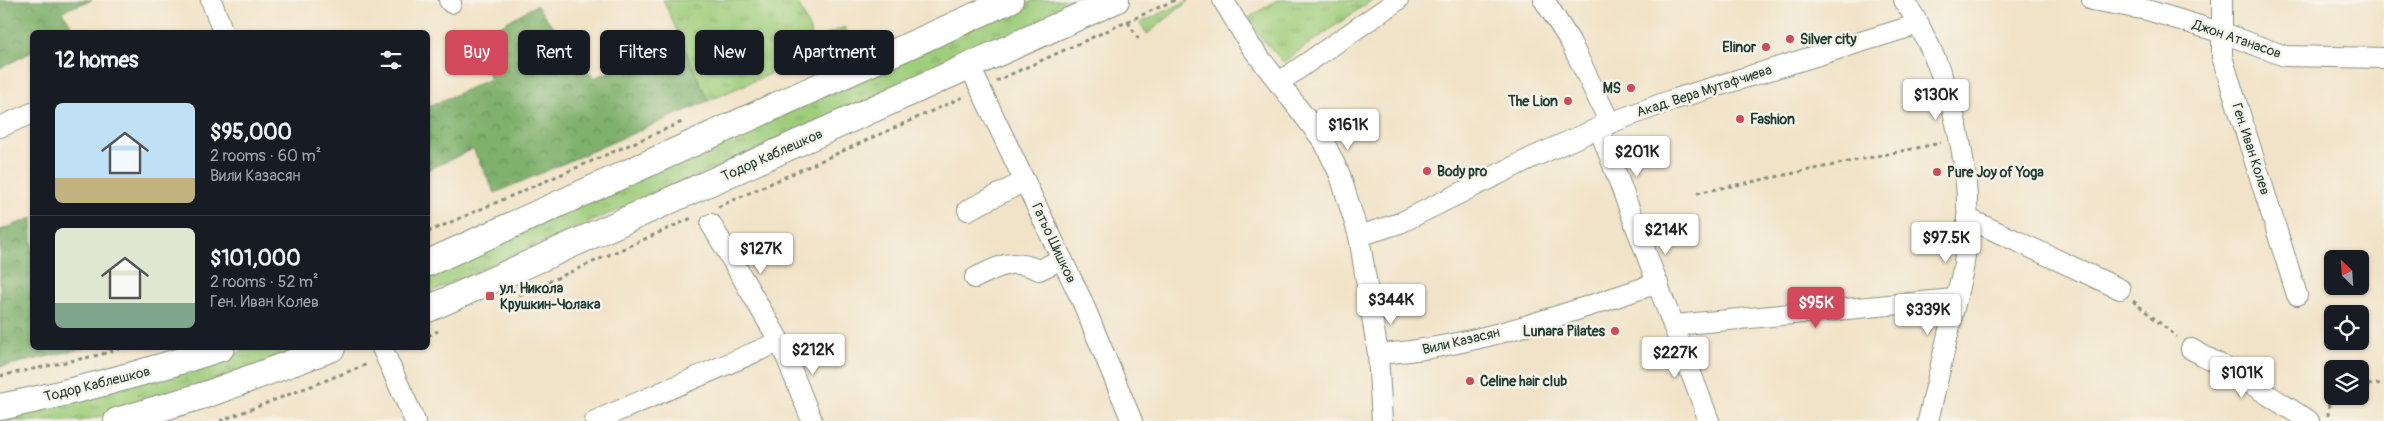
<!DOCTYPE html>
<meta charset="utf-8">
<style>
:root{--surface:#171b24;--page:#242831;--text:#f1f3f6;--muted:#9ea1a6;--line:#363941;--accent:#d1495b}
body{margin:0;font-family:Pangolin,sans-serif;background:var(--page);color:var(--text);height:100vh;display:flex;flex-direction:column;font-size:19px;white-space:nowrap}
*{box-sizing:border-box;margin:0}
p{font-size:16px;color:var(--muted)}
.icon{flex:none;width:28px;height:28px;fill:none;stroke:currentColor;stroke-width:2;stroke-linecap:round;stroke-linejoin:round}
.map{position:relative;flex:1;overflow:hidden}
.drawer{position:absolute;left:30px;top:30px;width:400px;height:320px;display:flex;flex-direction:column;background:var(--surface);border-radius:8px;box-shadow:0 1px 4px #0004}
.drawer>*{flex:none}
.hud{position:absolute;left:445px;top:30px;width:475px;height:45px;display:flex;gap:10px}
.needle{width:32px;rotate:335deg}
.tools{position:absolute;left:2324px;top:250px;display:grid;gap:10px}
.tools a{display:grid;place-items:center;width:45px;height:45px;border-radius:8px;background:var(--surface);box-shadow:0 1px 4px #0004;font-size:25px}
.price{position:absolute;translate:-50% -42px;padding:0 11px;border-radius:5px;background:#fff;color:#222;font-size:16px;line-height:32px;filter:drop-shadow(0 1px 2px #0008)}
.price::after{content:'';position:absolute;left:50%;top:30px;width:15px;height:11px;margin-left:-8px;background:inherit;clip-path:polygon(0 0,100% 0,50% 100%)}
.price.selected{background:var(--accent);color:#fff}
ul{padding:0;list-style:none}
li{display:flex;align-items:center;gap:15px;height:125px;padding:0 25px}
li+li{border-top:1px solid var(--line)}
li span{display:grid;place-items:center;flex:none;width:140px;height:100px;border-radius:8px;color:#555}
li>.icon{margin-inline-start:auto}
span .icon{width:60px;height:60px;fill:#fffc;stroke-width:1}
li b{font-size:21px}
h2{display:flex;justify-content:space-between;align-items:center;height:60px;padding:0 25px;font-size:21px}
.chip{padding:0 18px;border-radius:8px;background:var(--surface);box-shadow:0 1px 4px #0004;font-size:18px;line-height:45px}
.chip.selected{background:var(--accent);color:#fff}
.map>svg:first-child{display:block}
</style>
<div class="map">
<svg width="2384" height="421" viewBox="0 0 2384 421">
<defs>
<pattern id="grass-tufts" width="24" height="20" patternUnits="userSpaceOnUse" patternTransform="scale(1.25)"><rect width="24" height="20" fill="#9fcd7c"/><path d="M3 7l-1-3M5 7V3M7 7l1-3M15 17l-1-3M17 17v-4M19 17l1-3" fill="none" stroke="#81a866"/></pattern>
<pattern id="forest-crowns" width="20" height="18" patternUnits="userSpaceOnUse" patternTransform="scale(1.25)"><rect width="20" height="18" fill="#7fb06c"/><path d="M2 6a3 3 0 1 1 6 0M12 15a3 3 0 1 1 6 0" fill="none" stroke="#67905a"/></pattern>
</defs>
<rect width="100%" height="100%" fill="#f7f3e8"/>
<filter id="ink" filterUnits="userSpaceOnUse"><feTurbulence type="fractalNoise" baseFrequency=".02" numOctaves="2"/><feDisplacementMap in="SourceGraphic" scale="10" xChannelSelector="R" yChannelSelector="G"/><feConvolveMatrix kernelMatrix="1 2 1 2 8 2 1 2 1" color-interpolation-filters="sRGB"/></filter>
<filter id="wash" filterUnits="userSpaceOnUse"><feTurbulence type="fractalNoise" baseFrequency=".0096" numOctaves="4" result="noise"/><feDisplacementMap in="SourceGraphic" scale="20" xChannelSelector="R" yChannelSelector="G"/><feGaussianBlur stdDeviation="1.12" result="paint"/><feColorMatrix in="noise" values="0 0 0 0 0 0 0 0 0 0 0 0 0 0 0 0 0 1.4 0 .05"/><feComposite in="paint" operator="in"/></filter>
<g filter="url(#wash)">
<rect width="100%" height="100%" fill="#f1e3c7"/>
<g fill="url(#grass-tufts)" stroke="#5f8558">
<path d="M663,0H797L814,40L844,27L849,39L708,101Z"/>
<path d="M1035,0H1085L926,75L428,293V273Z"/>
<path d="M1189,0H1190L1147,34L1140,23Z"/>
<path d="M1277,0H1372L1283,62L1260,36L1248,18Z"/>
<path d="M251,348H306L130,409L80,421H0V416L208,364Z"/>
</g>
<g fill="url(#forest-crowns)" stroke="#4f7650">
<path d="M0,0H92L62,11L75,31L32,32V52L0,68Z"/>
<path d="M536,5L594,78L681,41L708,101L495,193L473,149L428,170V107L490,79L474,41Z"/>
<path d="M32,218V348H86L0,367V230Z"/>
</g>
</g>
<g filter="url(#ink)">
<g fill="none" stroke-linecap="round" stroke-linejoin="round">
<g stroke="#88907e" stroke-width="22">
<g id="minor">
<path d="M211,0L223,32"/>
<path d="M449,0L451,3"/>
<path d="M1223,0L1250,45L1324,142L1340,175L1359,236L1378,354L1382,421"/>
<path d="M1544,0L1570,41L1610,123"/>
<path d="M1904,0C1953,76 1978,179 1963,269L1928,421"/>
<path d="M2092,0L2147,10L2223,33L2285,56L2384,58"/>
<path d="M2222,0V57L2297,295"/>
<path d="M970,67L1082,301L1132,421"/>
<path d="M1278,83L1398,0"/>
<path d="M0,127L32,113"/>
<path d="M1599,128L1709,421"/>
<path d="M968,210L1025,181"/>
<path d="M1967,218L2120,289"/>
<path d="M711,224L781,344L812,421"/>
<path d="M1359,236L1400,223L1531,158L1610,123L1672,100L1919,24"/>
<path d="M975,278C1001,265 1011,258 1039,270L1062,259"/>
<path d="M1674,325L1954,299"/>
<path d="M382,348L415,421"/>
<path d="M2191,349L2221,365L2309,421"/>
<path d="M1378,354C1474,348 1567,313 1658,283"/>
<path d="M595,421L774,344H781"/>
</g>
</g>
<g stroke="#88907e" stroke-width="28">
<g id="major">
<path d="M428,263L1010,0"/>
<path d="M428,309L1116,0"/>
<path d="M0,407C75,392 148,372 221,348"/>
<path d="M117,421L208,394L332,348"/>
</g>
</g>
<g stroke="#88907e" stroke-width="3" stroke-dasharray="4 4" stroke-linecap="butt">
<path d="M1128,22L1139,40"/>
<path d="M996,81L1175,0"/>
<path d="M1697,193L1941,143"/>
<path d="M718,207L963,97"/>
<path d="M428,232L682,122"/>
<path d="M519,295L694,217"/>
<path d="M2133,301L2177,337"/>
<path d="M428,336L438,331"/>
<path d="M0,376L99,355L122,348"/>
<path d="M2360,386L2384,383"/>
<path d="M2328,416L2330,390H2332"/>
<path d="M220,421L368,364"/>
</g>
<use href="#minor" stroke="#fff" stroke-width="20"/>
<use href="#major" stroke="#fff" stroke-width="26"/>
</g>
</g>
<g fill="#d1495b" stroke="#f7f3e8" stroke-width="2">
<circle cx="1790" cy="39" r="5"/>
<circle cx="1766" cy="47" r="5"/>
<circle cx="1631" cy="88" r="5"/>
<circle cx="1568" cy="101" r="5"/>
<circle cx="1740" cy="119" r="5"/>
<circle cx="1427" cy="171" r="5"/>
<circle cx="1937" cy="172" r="5"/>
<rect x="485" y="291" width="10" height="10" rx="2.5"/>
<circle cx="1615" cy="331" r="5"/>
<circle cx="1470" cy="381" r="5"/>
</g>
<g text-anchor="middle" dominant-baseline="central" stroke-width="5" stroke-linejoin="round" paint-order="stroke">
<g font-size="14" font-weight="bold" fill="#1f3d34" stroke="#f7f3e8" text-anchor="start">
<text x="1800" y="39">Silver city</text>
<text x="1756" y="47" text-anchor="end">Elinor</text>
<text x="1621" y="88" text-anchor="end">MS</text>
<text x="1558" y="101" text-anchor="end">The Lion</text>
<text x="1750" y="119">Fashion</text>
<text x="1437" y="171">Body pro</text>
<text x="1947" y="172">Pure Joy of Yoga</text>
<text x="500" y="288">ул. Никола<tspan x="500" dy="16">Крушкин-Чолака</tspan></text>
<text x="1605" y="331" text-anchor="end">Lunara Pilates</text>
<text x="1480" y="381">Celine hair club</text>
</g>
<g font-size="14" fill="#1f3d34" stroke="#f7f3e8">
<text transform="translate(2237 39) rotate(19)">Джон Атанасов</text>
<text transform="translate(1704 91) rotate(-18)">Акад. Вера Мутафчиева</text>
<text transform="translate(2251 149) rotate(72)">Ген. Иван Колев</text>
<text transform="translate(772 155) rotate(-24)">Тодор Каблешков</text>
<text transform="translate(1054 243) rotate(65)">Гатьо Шишков</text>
<text transform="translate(1461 341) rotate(-13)">Вили Казасян</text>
<text transform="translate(97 384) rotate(-14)">Тодор Каблешков</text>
</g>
</g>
</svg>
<div class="tools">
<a><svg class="needle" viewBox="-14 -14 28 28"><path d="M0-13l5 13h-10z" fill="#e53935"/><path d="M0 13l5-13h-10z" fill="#9ea1a6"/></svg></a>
<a><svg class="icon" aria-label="locate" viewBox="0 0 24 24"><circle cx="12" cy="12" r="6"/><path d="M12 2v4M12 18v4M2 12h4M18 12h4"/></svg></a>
<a><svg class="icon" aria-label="layers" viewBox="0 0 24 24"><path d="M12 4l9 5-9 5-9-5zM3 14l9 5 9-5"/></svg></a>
</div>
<b class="price" style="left:1936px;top:121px">$130K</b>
<b class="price" style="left:1348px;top:151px">$161K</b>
<b class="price" style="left:1637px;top:178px">$201K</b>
<b class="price" style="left:1666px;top:256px">$214K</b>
<b class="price" style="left:1946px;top:264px">$97.5K</b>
<b class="price" style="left:761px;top:275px">$127K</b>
<b class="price" style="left:1391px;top:326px">$344K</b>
<b class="price selected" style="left:1816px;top:329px">$95K</b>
<b class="price" style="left:1928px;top:336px">$339K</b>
<b class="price" style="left:813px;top:376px">$212K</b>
<b class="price" style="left:1675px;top:379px">$227K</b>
<b class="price" style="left:2242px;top:399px">$101K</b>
<div class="hud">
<a class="chip selected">Buy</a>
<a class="chip">Rent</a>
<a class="chip">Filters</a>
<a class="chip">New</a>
<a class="chip">Apartment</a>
</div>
<section class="drawer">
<h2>12 homes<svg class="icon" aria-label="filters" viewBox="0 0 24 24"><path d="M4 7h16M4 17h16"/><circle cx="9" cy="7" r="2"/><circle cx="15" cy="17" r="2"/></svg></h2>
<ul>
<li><span style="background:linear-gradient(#bfe0f5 75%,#c2b280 0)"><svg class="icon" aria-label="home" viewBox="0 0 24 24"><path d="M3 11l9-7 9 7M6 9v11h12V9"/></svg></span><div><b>$95,000</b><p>2 rooms · 60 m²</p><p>Вили Казасян</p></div></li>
<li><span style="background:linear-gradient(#dfe7d0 75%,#7fa58c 0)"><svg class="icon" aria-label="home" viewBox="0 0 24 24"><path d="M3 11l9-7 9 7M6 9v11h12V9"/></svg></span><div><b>$101,000</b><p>2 rooms · 52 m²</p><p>Ген. Иван Колев</p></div></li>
</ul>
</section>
</div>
